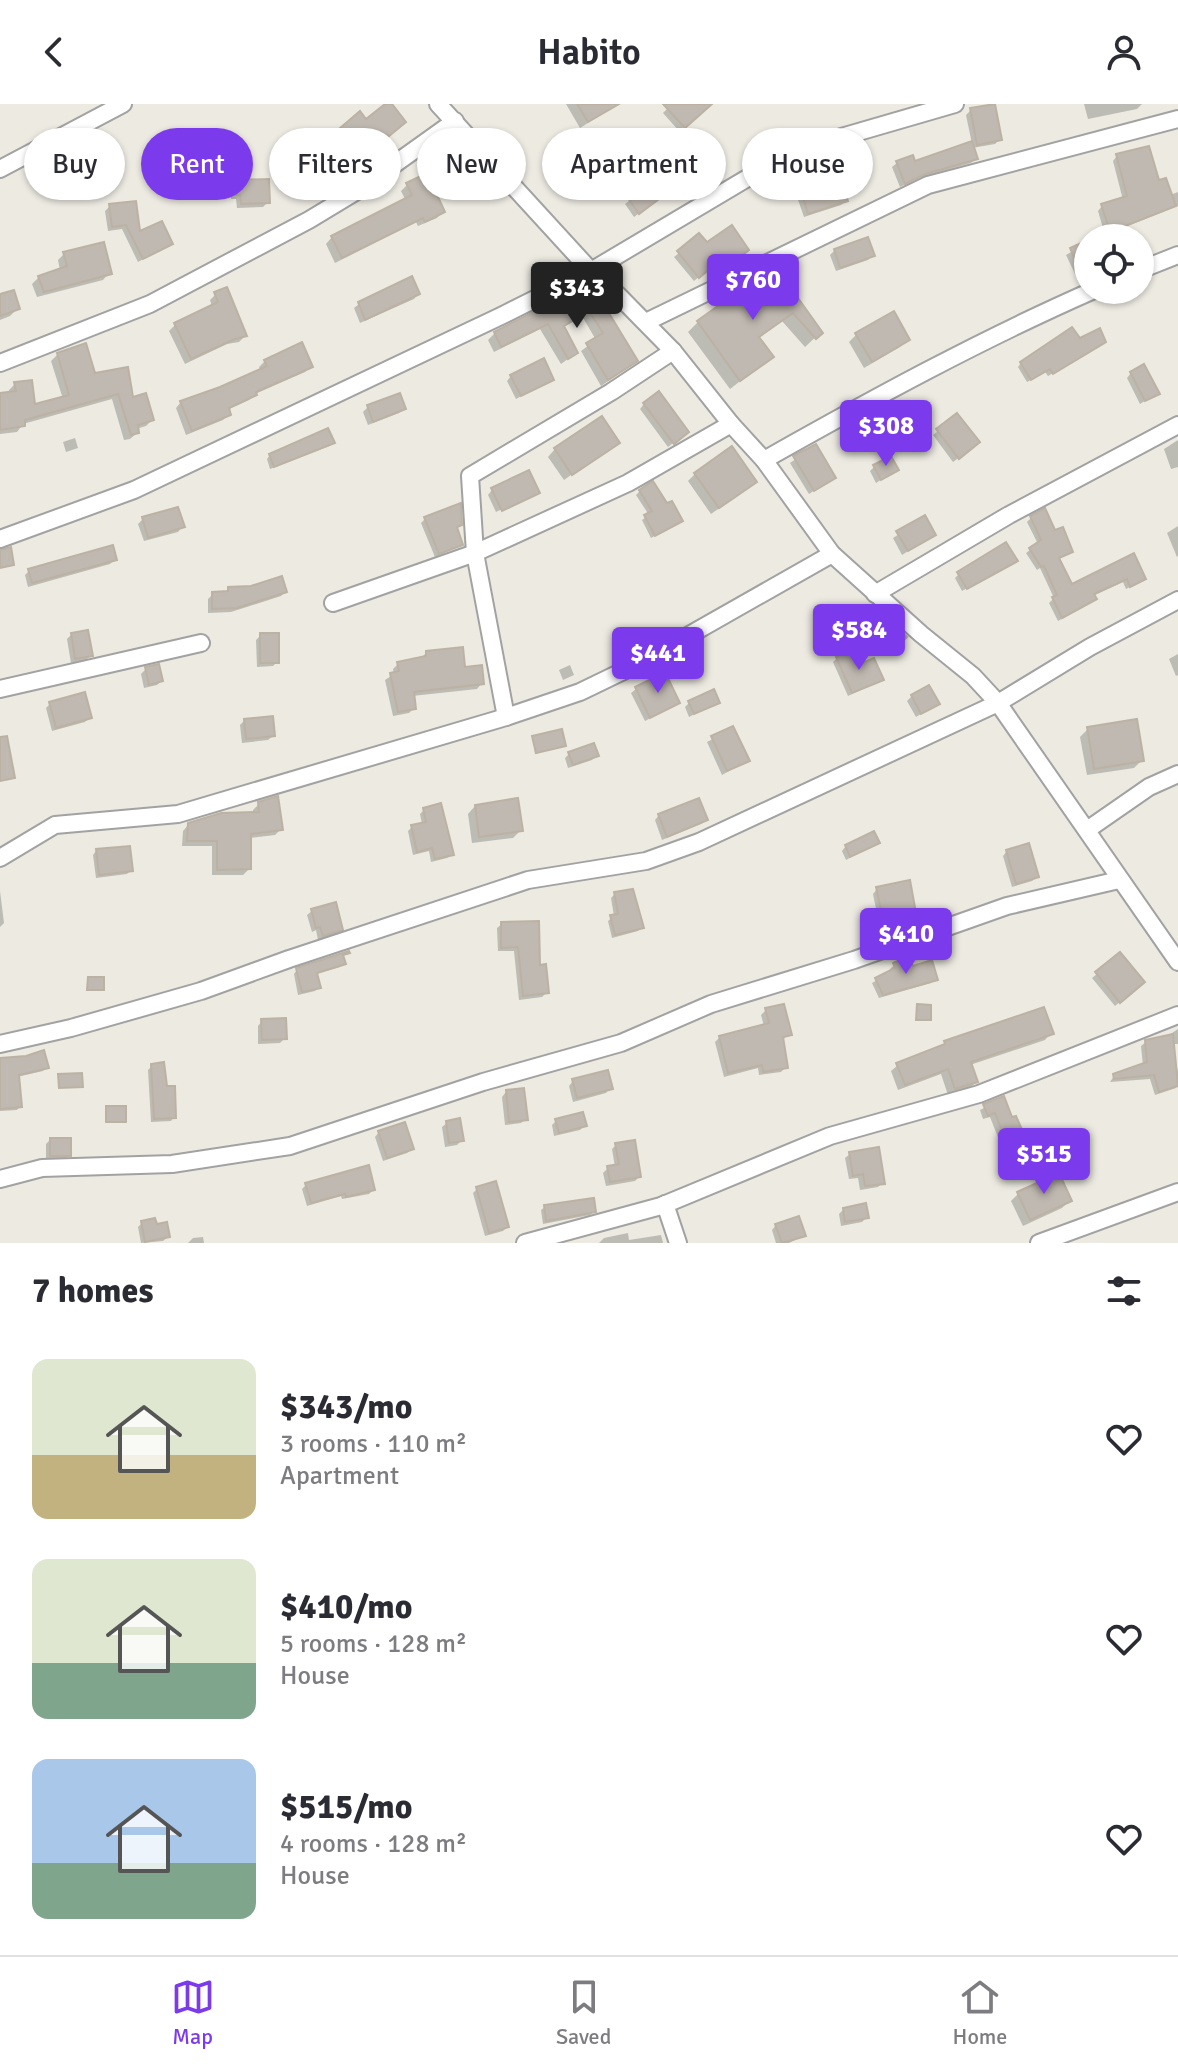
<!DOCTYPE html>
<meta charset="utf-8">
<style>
:root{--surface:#fff;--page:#f7f7f7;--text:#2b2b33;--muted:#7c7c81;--line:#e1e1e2;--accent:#7c3aed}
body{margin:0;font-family:Signika,sans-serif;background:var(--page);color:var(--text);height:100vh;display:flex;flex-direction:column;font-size:30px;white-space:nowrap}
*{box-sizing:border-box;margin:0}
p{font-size:26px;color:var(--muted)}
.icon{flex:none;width:44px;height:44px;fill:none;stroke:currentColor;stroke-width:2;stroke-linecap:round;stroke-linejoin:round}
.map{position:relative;height:1139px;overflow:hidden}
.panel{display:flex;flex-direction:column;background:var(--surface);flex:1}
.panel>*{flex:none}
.banner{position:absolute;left:24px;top:24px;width:1130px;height:72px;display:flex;gap:16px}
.controls{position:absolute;left:1074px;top:120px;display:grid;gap:16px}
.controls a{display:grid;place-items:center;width:80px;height:80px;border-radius:50%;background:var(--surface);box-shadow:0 2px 6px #0004;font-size:40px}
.price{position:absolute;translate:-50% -68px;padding:0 18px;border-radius:8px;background:var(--accent);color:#fff;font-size:26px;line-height:52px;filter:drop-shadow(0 2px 4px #0008)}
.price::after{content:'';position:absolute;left:50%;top:48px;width:24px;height:18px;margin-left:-12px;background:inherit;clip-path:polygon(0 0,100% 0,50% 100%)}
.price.on{background:#222;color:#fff}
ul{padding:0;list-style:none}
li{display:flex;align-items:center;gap:24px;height:200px;padding:0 32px}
li span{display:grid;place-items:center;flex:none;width:224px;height:160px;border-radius:16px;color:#555}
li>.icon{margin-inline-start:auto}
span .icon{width:96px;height:96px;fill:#fffc;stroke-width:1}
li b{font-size:34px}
h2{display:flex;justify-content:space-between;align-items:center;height:96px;padding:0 32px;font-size:34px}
.pill{padding:0 28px;border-radius:36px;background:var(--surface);box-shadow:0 2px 6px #0004;font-size:28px;line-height:72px}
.pill.on{background:var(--accent);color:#fff}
header{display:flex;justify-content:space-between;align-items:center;height:104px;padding:0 32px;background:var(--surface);font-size:36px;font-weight:600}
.tabs{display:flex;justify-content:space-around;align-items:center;height:112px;border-top:2px solid var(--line);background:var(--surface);font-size:22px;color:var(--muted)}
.tabs a{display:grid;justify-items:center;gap:4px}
.tabs .on{color:var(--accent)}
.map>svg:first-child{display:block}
</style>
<header><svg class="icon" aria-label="back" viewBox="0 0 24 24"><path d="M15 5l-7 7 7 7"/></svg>Habito<svg class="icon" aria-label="person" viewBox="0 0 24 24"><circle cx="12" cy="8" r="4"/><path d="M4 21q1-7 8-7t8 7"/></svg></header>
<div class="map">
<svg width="1178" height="1139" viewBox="0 0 1178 1139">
<rect width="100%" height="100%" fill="#eceae1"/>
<g fill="#0003">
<path d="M389,0L399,22L383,36L381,34L332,76L327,62L344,53L330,36L360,10L366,18Z"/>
<path d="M566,0H618L580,24Z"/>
<path d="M672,0H701L705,4L679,27L663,9Z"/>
<path d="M1084,0H1142L1137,5L1088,15Z"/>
<path d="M971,6L1000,35L995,40L972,44L976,54L971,59L919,74L900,83L892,63L897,59H913L972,40L966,11Z"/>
<path d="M1117,52L1158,79L1170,91L1178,88V102L1105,131L1098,107L1102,102L1123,96L1113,57Z"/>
<path d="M235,78L268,98L263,103L237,104L236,95H231L230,83Z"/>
<path d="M651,80L656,96L634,113L625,100Z"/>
<path d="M407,81L443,107L437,114L418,122L416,118L335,159L326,140L332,133L406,97L401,87Z"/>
<path d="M801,86L846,96L841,101L804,113L796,90Z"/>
<path d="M110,102L139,130L170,140L138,158L122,125L108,127L105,107Z"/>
<path d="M1088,138V164L1075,170L1066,151Z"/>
<path d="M707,141L742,151L726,162L721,154L694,177L674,153L679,149Z"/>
<path d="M835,146L872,152L868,156L836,167L830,151Z"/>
<path d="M64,150L109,169L103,176L37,193L32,180L39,173L60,166L58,156Z"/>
<path d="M778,168L821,228L805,243L782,217L758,234L771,253L730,285L688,228L698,218Z"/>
<path d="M589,183L635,257L629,263L601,282L581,247L596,236L582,212L562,224L576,249L561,260L540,225L494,248L488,236L495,229Z"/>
<path d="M216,190L245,232L239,238L227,240L185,260L169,227L175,221L212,203L210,196Z"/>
<path d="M418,190L414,195L360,219L354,204L359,200Z"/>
<path d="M0,193L18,204L10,212L0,216Z"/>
<path d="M856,231L908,236L900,243L864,264L849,238Z"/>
<path d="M1100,241L1048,272L1045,268L1027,278L1018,263L1021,259Z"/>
<path d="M58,250L131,296L152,316L146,322L136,325L137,329L130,335L124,336L112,295L23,320L17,328L0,330V291L9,290V286L15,280L34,302L63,295L51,257Z"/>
<path d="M265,257L311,262L305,268L255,290L249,296L227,306L229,310L223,316L186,331L176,304L181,298L221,285L261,267L259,263Z"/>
<path d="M1131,269L1157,289L1140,300L1127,274Z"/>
<path d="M511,272L552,275L516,295L507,277Z"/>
<path d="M644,300L682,332L668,343L640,305Z"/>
<path d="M368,303L403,305L399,309L368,321L363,308Z"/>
<path d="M957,312L973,343L953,358L933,331Z"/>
<path d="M849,323L869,329L852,339L845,328Z"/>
<path d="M75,334L78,344L66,348L63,338Z"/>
<path d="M1178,336V363L1171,365L1164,345Z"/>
<path d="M332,338L329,342L270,365L267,355L270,351Z"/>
<path d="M617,338L564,376L548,353L555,345Z"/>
<path d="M815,342L834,373L809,390L790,359Z"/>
<path d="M874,363L896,366L876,379L870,367Z"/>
<path d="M695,370L747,385L711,410L688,377Z"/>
<path d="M492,386L535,389L496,408L488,391Z"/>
<path d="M640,387L680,417L651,434L642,416L649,411L636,391Z"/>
<path d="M924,414L934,431L902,451L893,434Z"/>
<path d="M1031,414L1054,428L1071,448L1058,455L1071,483L1133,452L1144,475L1126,485L1123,478L1093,492L1094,495L1090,499L1058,517L1049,499L1054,494L1040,464L1037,466L1026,449L1038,440L1027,418Z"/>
<path d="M143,415L182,423L178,428L144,437L138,420Z"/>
<path d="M425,415L461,441L435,453L421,419Z"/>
<path d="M1178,422V452L1177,453L1167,429Z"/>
<path d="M115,455L110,460L28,483L25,471L29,467Z"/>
<path d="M1016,457L962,487L955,474L959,470Z"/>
<path d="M228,485L285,488L281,492L231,508L208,509V495L213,490H224Z"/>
<path d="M885,516L904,533L887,550L871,530Z"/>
<path d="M72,530L91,552L86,556L71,559L67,535Z"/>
<path d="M261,531L277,558L273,562L257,563L256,536Z"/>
<path d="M427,548L464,565L482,579L477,585L412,592L414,604L409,609L393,612L385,576L394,570L393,565L398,560L421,554Z"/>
<path d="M1178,550V571L1176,572L1169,555Z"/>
<path d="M837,554L881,576L848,592L833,558Z"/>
<path d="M570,561L574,571L563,576L559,566Z"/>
<path d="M146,565L161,577L157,581L144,584L141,570Z"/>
<path d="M636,585L678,599L645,617L631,589Z"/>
<path d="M912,592L937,600L916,613L907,597Z"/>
<path d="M717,598L689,613L685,603L689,599Z"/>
<path d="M50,600L90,613L85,618L52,627L46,604Z"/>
<path d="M245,616L273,632L268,636L242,639L240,621Z"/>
<path d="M732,625L747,657L722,671L707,638Z"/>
<path d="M1088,625L1142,656L1134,664L1087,671L1080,633Z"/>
<path d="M533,634L563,642L535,650Z"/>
<path d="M570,649L596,651L592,656L568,664L565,654Z"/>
<path d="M259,700L281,725L275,731L249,734V765L243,771H212V742H182L183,727L189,720L253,710V706Z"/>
<path d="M475,702L521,726L513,734L472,739L468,710Z"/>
<path d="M424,706L452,750L447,754L431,758L429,747L413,751L408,727L412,723L422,720L420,710Z"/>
<path d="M659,711L706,716L701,720L662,736L655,716Z"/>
<path d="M877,738L846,756L842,747L846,742Z"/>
<path d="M96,747L131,766L127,770L96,774L93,751Z"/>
<path d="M1007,747L1037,773L1032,777L1012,783L1003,752Z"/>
<path d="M877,785L914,808L910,813L879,819L873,790Z"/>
<path d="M0,787L4,819L0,823Z"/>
<path d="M615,790L642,823L638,827L612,834L608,817L614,812L611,794Z"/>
<path d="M312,807L341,825L336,830L318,836L316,826L312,828L307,811Z"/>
<path d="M502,820L538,863L546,889L542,893L519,896L514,847H498L497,824Z"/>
<path d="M346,850L342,853L343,859L340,863L316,870L319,883L315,887L298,891L294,870L297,866Z"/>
<path d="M908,855L912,864L936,875L931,879L879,894L872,879L891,868L890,865L894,861Z"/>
<path d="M1097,870L1138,883L1115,902L1092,874Z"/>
<path d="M766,906L790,930L782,936L785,964L781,968L759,971L758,964L724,973L715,938L720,933L764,922L761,911Z"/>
<path d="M262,917L285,934L280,939L258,940V922Z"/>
<path d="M1178,925V940H1172L1178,968L1176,984L1155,991L1150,975L1110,978L1114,972L1143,962L1141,942L1146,938L1169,931Z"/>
<path d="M1051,929L1045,936L970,961L976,978L970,984L948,991L941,970L898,986L891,967L898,961L939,945L945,939Z"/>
<path d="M26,954L47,963L43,967L17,973L20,1002L17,1006L0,1007V956Z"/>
<path d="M152,962L165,984L174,1013L171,1017L151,1018L148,966Z"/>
<path d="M573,977L610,984L606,989L573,998L569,982Z"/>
<path d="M506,988L526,1015L521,1019L505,1021L502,993Z"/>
<path d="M1002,995L1023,1035L1003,1046L990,1013L983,1015L980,1006Z"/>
<path d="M556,1017L585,1021L580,1026L554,1032L552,1021Z"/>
<path d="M447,1019L462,1036L457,1041L445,1043L442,1023Z"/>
<path d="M379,1028L412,1045L407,1049L383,1057L375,1033Z"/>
<path d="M50,1036L69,1051L64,1056H46V1040Z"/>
<path d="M616,1041L639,1073L635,1077L606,1082L603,1069L608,1064L615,1063L612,1045Z"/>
<path d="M850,1050L882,1079L878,1083L860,1086L858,1074L849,1075L845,1054Z"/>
<path d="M306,1081L373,1086L369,1090L342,1095L341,1092L307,1102L302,1085Z"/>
<path d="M477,1085L507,1123L503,1127L485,1132L473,1089Z"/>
<path d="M1018,1090L1070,1096L1062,1104L1023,1122L1011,1097Z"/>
<path d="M545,1103L594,1108L590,1111L543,1120L541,1106Z"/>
<path d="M844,1105L867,1113L862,1118L841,1122L839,1110Z"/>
<path d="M142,1119L168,1133L163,1137L141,1139L138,1123Z"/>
<path d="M776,1121L803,1132L789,1139H776L772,1126Z"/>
<path d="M628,1129L629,1136L661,1131L663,1139H599L604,1134Z"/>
<path d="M203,1133L204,1139H188L193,1134Z"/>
</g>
<g fill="#c0b9b1" stroke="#bcb2a4" stroke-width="2">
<path d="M385,0H392L406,18L388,33L387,31L337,74L330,56L349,49L333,30L360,7L366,15Z"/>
<path d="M577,0H619L588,18Z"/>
<path d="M663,0H712L685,24Z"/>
<path d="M995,0L1002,36L977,41L970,4Z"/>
<path d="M972,37L978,55L925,70L905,80L896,57L913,51L915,57Z"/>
<path d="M1149,42L1159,76L1166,74L1176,102L1110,128L1101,100L1127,92L1116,50Z"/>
<path d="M427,69L445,108L425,118L423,114L342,154L331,132L412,91L406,79Z"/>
<path d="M839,71L848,97L808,110L800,84Z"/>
<path d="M269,75L270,99L241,100L240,91H235L234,76Z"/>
<path d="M651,77L663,92L639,110L628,94Z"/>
<path d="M136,97L140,127L162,117L173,140L143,155L126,121L112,123L109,100Z"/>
<path d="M732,121L749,146L732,159L726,151L699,174L677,147L699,129L707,138Z"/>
<path d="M868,133L875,152L840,164L834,145Z"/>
<path d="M1088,136V177L1085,178L1070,144Z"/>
<path d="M104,138L112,170L44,188L38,172L67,162L63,148Z"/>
<path d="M778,166L823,229L816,235L793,209L759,233L774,253L740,277L697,217L747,181Z"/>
<path d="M412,172L420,190L365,216L358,198Z"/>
<path d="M589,180L595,186L638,257L608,276L586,239L603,229L589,207L564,222L578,249L568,255L548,220L501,243L494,228Z"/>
<path d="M227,183L247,232L235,235L191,255L174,219L218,198L214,188Z"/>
<path d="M14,186L20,205L0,212V190Z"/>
<path d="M894,207L910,236L872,258L855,229Z"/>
<path d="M1072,223L1080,234L1100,224L1106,238L1053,270L1050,265L1031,276L1020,258Z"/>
<path d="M302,238L313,263L256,288L257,291L229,304L231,311L192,327L180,297L220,283L267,262L264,256Z"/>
<path d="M86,239L95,269L128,263L133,293L146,289L154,316L138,321L139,329L131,331L118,290L25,316V322L0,326V289L16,287L14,278L32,276L35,300L69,291L57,249Z"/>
<path d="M544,254L554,276L521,292L510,271Z"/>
<path d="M1144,260L1160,290L1145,297L1130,268Z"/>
<path d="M659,287L689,328L674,340L643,299Z"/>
<path d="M400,289L406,305L373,318L367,301Z"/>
<path d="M957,309L980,338L959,355L936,325Z"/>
<path d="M602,312L620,339L572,371L554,344Z"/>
<path d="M865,313L874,328L858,338L848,322Z"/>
<path d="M328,324L335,339L274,363L269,350Z"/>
<path d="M816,340L836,374L814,387L793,352Z"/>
<path d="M732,342L757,378L719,404L694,369Z"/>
<path d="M891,352L899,366L881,376L873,361Z"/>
<path d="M529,366L540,389L502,407L491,384Z"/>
<path d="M653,377L667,399L672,397L683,417L655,432L644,411L652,407L639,386Z"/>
<path d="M461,399L462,421L457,423L463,441L439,450L424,413Z"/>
<path d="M178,403L185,423L148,434L142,413Z"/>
<path d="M1045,404L1055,426L1063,423L1073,448L1059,454L1072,480L1134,449L1146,475L1130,483L1127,475L1094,490L1097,495L1062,514L1052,493L1057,491L1044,462L1041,463L1029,444L1041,436L1030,412Z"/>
<path d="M925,411L936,431L908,447L896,427Z"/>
<path d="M1006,438L1018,457L967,485L957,468Z"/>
<path d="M113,441L117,456L32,479L28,465Z"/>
<path d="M11,443L14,461L0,464V446Z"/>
<path d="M282,472L287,488L237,504L212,505V488L228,487V483L251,482Z"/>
<path d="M885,513L907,533L892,547L874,524Z"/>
<path d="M88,526L93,552L75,555L71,529Z"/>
<rect x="260" y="529" width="19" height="30"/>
<path d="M463,543L465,563L482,561L484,580L414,588L416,605L398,608L390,569L399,567L397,558L426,552V547Z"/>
<path d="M849,546L858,561L874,554L884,576L852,589L836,553Z"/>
<path d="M159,560L163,577L149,581L145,563Z"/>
<path d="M665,568L680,599L650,614L635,583Z"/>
<path d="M929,581L940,600L921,610L911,591Z"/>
<path d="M714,585L720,599L694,610L688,597Z"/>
<path d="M85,588L92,614L56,624L49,598Z"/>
<path d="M273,612L275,632L246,635L244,615Z"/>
<path d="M1137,615L1144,657L1094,665L1087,623Z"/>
<path d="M733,622L750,657L727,667L711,632Z"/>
<path d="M562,625L566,642L536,649L532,632Z"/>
<path d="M7,632L15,674L0,677V633Z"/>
<path d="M594,639L599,652L573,661L568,648Z"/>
<path d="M278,692L283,726L251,730V765L217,766V737H187L188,719L221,709L259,708L258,698Z"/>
<path d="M518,694L523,727L479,733L475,701Z"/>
<path d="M699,694L708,716L667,733L658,710Z"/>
<path d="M441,699L454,751L435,755L432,744L417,748L411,721L426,718L423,704Z"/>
<path d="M874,727L880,739L850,753L845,741Z"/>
<path d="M1029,739L1039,773L1016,780L1006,746Z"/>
<path d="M130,742L133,767L99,771L96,745Z"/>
<path d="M910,776L916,809L883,816L876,783Z"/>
<path d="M633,785L644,824L615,831L610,811L618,810L614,788Z"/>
<path d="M336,798L343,826L323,832L320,823L316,824L311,805Z"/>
<path d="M539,817L540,861L546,860L549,889L523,892L518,843L501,844V818Z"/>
<path d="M349,847L350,849L343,851L346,860L317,869L321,884L302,888L296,864Z"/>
<path d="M1120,848L1145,878L1120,899L1095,868Z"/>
<path d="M909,852L913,862L932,856L938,876L883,891L875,874L895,864L893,859Z"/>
<path d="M88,873H104V886H87Z"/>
<path d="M784,900L792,931L783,933L788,964L763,968L762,961L728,969L719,932L769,919L765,904Z"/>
<path d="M917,900L931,901V916H916Z"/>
<path d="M1044,903L1054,930L971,958L978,978L955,985L948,965L905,981L896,959L945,940L944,937Z"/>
<path d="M286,914L287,935L262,936L261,915Z"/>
<path d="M1173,930L1178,982L1159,988L1154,971L1114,975L1113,970L1147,958L1145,936Z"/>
<path d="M44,946L49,964L19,971L22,1003L0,1005V954L26,952Z"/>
<path d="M164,958L167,982H175L176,1014L154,1015L151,960Z"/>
<path d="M608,966L613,985L577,994L572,975Z"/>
<path d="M82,969L83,983L59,984L58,970Z"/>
<path d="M524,984L528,1016L509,1018L506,986Z"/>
<path d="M1004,992L1012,1013L1016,1012L1026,1035L1008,1042L995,1009L988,1012L983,1000Z"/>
<rect x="106" y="1002" width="20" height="16"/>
<path d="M583,1008L587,1022L559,1029L555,1015Z"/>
<path d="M460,1014L464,1037L449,1039L446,1017Z"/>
<path d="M405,1018L414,1045L387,1054L378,1027Z"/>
<rect x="50" y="1034" width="21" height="18"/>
<path d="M635,1036L641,1073L610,1078L607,1062L619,1060L615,1039Z"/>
<path d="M879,1043L885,1080L865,1082L863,1070L853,1072L849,1048Z"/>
<path d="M369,1061L375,1086L346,1093L345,1090L311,1099L305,1079Z"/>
<path d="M1059,1069L1072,1097L1030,1116L1017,1088Z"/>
<path d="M496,1077L509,1123L489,1129L476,1083Z"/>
<path d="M594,1094L596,1108L546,1117L544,1101Z"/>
<path d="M866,1099L869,1114L845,1118L843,1104Z"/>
<path d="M799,1112L806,1132L782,1139L775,1120Z"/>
<path d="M155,1114L157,1120L167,1118L170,1133L145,1138L141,1117Z"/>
</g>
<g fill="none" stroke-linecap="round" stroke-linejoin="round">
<g stroke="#a2a2a2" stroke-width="20">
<g id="minor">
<path d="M438,0L591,167L619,192L673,247L731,320L764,356L832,450L921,530L973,572L998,599L1178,858"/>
<path d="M0,65L123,0"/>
<path d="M1140,166L1178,151"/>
<path d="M646,218L928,81L1178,15"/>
<path d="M0,259L150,200L309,116L357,87L455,17"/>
<path d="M764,356C872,295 980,236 1094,186"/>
<path d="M0,435L134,386L501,212L591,167L793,47L955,0"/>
<path d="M875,490L1009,411L1178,321"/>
<path d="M333,499L475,449L628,379L731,320"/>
<path d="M0,585L201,539"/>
<path d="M506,613L475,449L470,372L611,288L673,247"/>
<path d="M1087,726L1149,683L1178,670"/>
<path d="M0,754L55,721L178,710L506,613L580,588L640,559L832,450"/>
<path d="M0,940L71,924L201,887L289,855L528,776L646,757L699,738L998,599L1090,543L1178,496"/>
<path d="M0,1075L42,1064L172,1060L290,1042L483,978L621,939L711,900L854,856L1007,802L1119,776"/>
<path d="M665,1100L678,1139"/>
<path d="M525,1139L661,1102L830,1032L979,990L1178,911"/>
<path d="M1039,1139L1178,1088"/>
</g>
</g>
<use href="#minor" stroke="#fff" stroke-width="16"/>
</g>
</svg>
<div class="controls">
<a><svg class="icon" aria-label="locate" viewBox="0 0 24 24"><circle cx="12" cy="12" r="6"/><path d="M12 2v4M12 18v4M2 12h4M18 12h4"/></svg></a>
</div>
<b class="price" style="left:753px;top:218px">$760</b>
<b class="price on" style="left:577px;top:226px">$343</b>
<b class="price" style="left:886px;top:364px">$308</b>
<b class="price" style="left:859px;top:568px">$584</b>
<b class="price" style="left:658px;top:591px">$441</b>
<b class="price" style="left:906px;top:872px">$410</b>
<b class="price" style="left:1044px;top:1092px">$515</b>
<div class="banner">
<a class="pill">Buy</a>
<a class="pill on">Rent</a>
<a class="pill">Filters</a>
<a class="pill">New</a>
<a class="pill">Apartment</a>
<a class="pill">House</a>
</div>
</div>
<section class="panel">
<h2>7 homes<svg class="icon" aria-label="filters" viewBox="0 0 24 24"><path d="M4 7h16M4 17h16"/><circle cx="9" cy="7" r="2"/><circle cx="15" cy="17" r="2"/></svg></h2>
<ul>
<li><span style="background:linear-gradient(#dfe7d0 60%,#c2b280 0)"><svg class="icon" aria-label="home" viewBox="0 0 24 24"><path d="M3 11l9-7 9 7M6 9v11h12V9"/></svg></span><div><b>$343/mo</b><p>3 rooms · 110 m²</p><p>Apartment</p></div><svg class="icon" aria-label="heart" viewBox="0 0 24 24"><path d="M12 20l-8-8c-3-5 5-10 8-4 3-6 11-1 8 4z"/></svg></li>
<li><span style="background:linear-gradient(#dfe7d0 65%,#7fa58c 0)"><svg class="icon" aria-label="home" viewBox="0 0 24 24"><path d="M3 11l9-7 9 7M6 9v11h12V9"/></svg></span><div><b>$410/mo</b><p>5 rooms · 128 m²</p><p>House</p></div><svg class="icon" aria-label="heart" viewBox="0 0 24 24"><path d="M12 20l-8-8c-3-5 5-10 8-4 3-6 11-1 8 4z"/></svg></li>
<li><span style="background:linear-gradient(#a9c7e8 65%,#7fa58c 0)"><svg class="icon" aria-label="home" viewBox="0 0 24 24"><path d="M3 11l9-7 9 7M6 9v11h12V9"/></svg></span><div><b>$515/mo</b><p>4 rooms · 128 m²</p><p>House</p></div><svg class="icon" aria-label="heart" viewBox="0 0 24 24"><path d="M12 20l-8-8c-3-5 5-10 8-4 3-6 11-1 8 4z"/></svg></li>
</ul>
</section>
<nav class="tabs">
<a class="on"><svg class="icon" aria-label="map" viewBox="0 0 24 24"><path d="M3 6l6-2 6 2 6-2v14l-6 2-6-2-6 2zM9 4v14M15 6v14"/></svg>Map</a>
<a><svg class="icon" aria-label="saved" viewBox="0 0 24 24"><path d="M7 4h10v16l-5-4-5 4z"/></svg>Saved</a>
<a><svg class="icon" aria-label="home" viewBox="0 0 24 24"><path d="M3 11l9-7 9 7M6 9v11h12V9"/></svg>Home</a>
</nav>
